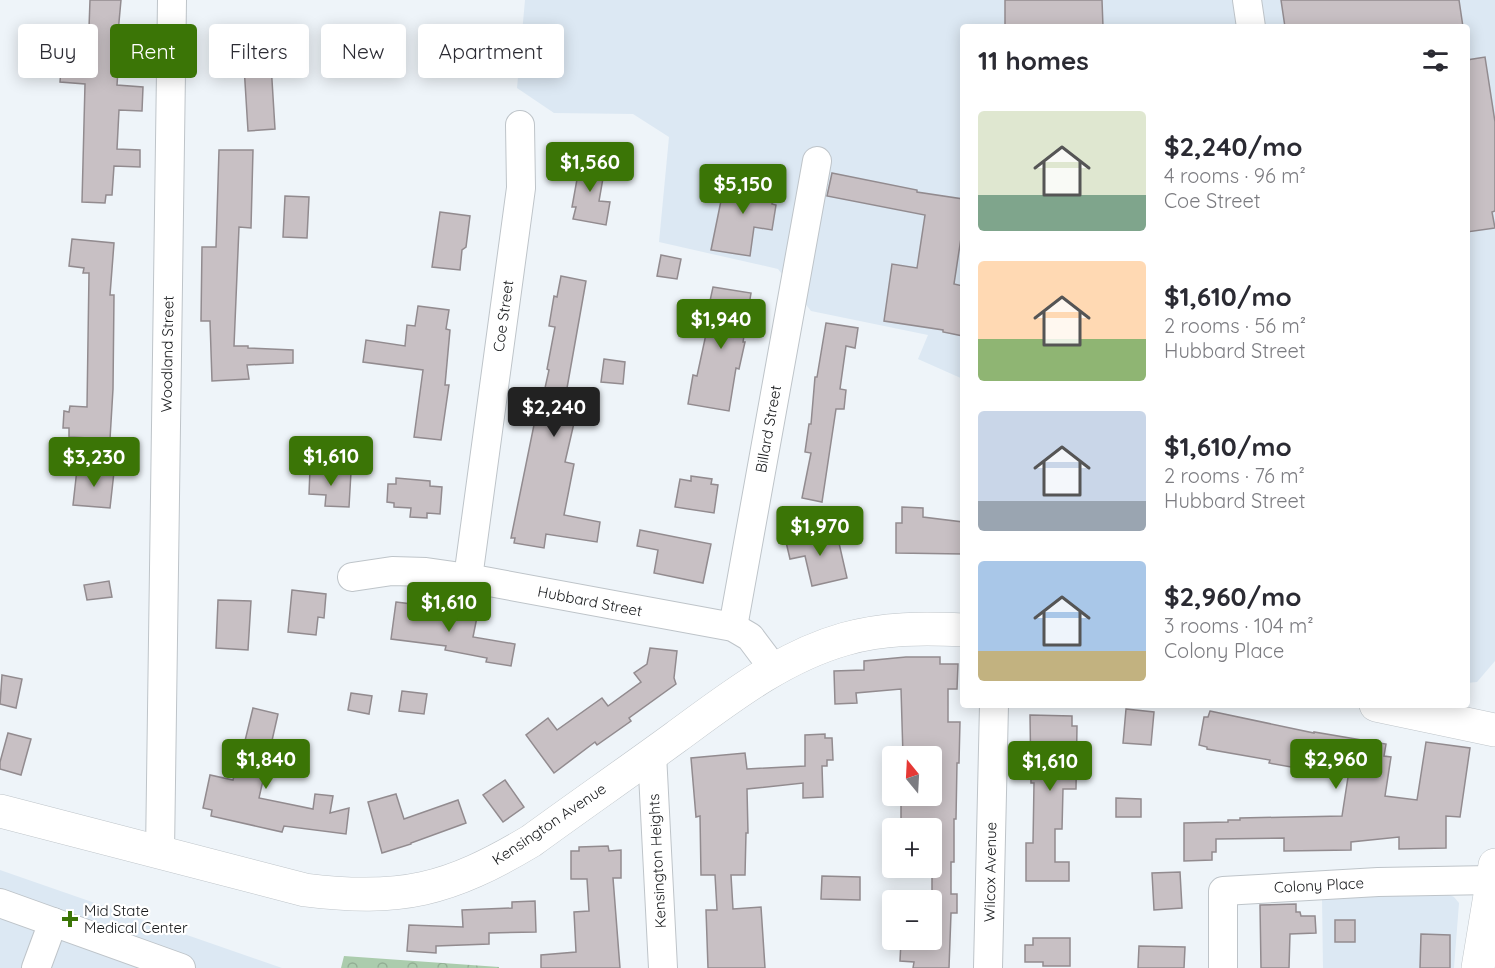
<!DOCTYPE html>
<meta charset="utf-8">
<style>
:root{--surface:#fff;--page:#f2f2f3;--text:#2b2b33;--muted:#7c7c81;--accent:#3b7506}
body{margin:0;font-family:Quicksand,sans-serif;background:var(--page);color:var(--text);height:100vh;display:flex;flex-direction:column;font-size:22px;white-space:nowrap}
*{box-sizing:border-box;margin:0}
p{font-size:20px;color:var(--muted)}
.icon{flex:none;width:33px;height:33px;fill:none;stroke:currentColor;stroke-width:2;stroke-linecap:round;stroke-linejoin:round}
.map{position:relative;flex:1;overflow:hidden}
.details{position:absolute;left:960px;top:24px;width:510px;height:684px;display:flex;flex-direction:column;background:var(--surface);border-radius:6px;box-shadow:0 3px 15px #0003}
.details>*{flex:none}
.banner{position:absolute;left:18px;top:24px;width:570px;height:54px;display:flex;gap:12px}
.needle{width:39px;rotate:342deg}
.fabs{position:absolute;left:882px;top:746px;display:grid;gap:12px}
.fabs a{display:grid;place-items:center;width:60px;height:60px;border-radius:6px;background:var(--surface);box-shadow:0 3px 15px #0003;font-size:30px}
.price{position:absolute;translate:-50% -51px;padding:0 14px;border-radius:6px;background:var(--accent);color:#fff;font-size:20px;line-height:39px;filter:drop-shadow(0 2px 3px #0008)}
.price::after{content:'';position:absolute;left:50%;top:36px;width:18px;height:14px;margin-left:-9px;background:inherit;clip-path:polygon(0 0,100% 0,50% 100%)}
.price.current{background:#222;color:#fff}
ul{padding:0;list-style:none}
li{display:flex;align-items:center;gap:18px;height:150px;padding:0 18px}
li span{display:grid;place-items:center;flex:none;width:168px;height:120px;border-radius:6px;color:#555}
li>.icon{margin-inline-start:auto}
span .icon{width:72px;height:72px;fill:#fffc;stroke-width:1}
li b{font-size:26px}
h2{display:flex;justify-content:space-between;align-items:center;height:72px;padding:0 18px;font-size:26px}
.chip{padding:0 21px;border-radius:6px;background:var(--surface);box-shadow:0 3px 15px #0003;font-size:21px;line-height:54px}
.chip.current{background:var(--accent);color:#fff}
.map>svg:first-child{display:block}
</style>
<div class="map">
<svg width="1495" height="968" viewBox="0 0 1495 968">
<defs>
<pattern id="forest-crowns" width="20" height="18" patternUnits="userSpaceOnUse" patternTransform="scale(1.5)"><rect width="20" height="18" fill="#abccad"/><path d="M2 6a3 3 0 1 1 6 0M12 15a3 3 0 1 1 6 0" fill="none" stroke="#92ae94"/></pattern>
</defs>
<rect width="100%" height="100%" fill="#eef4f9"/>
<g fill="#dce8f3">
<path d="M525,0H1495V661L1477,682L1467,683V27H963V379L918,359L928,335L811,311L778,269L659,242L669,137L633,114L554,113L517,88Z"/>
<path d="M0,870L282,968H0Z"/>
<path d="M1445,893L1454,897L1459,903L1454,968H1323L1322,898Z"/>
</g>
<path fill="url(#forest-crowns)" d="M344,956L499,967V968H341Z"/>
<g fill="#c8c0c4" stroke="#928b8f" stroke-width="1.5">
<path d="M90,0H121L116,55H119L117,85L143,87L142,111L119,110L117,149L140,150V167L114,166L112,195H106L105,203L82,202L85,84L60,82L62,55L88,56Z"/>
<path d="M1005,0H1102L1103,27H1005Z"/>
<path d="M1281,0H1459L1463,27H1285Z"/>
<path d="M1485,57L1495,122V211L1492,212L1495,228L1467,232V60Z"/>
<path d="M271,64L275,129L248,131L244,66Z"/>
<path d="M219,150H253L251,228L239,227L234,346H248V348L293,350V363L247,365L249,379L212,381L210,321H201L202,247H216Z"/>
<path d="M581,157L606,161L599,201L610,202L606,225L573,219L576,207H572Z"/>
<path d="M832,173L917,190V192L963,199V225L954,284L963,286V336L943,332V330L884,321L892,264L917,268L925,215L827,196Z"/>
<path d="M726,176L775,184L772,204L776,205L772,230L754,227L750,256L711,250Z"/>
<path d="M285,196L309,197L307,238L283,237Z"/>
<path d="M440,212L470,216L466,247L462,250L460,270L432,267Z"/>
<path d="M72,239L114,243L110,295H114L113,389L110,439L69,437V428H63L64,411L69,412L70,406L87,407L89,273H83L84,268L69,266Z"/>
<path d="M661,255L681,259L677,279L657,276Z"/>
<path d="M561,276L586,281L567,388H569L562,421L574,423L565,462L574,464L564,515L600,522L597,542L546,534L544,548L514,543L515,538H511L536,415H539L549,370L547,369L555,327L549,326L554,296L557,297Z"/>
<path d="M713,287L751,293L743,342H745L739,369L736,368L729,411L688,404L693,375L697,376L711,311L708,310Z"/>
<path d="M418,306L449,310L446,329L450,330L445,385H449L441,440L414,437L423,370L363,362L366,340L405,346L407,325L415,326Z"/>
<path d="M826,323L858,328L855,348L846,346L840,389L846,390L844,409H836L822,502L802,498L811,453L805,452L809,424H811L815,377H817Z"/>
<path d="M604,359L625,362L623,384L601,382Z"/>
<path d="M77,469L114,472L110,508L73,505Z"/>
<path d="M310,469L351,472L349,507L325,506L326,495L309,494Z"/>
<path d="M691,476L712,479L711,484L718,485L714,513L675,507L680,479L691,481Z"/>
<path d="M396,478L430,481V486L442,487L440,514L427,513V518L410,517L411,508L394,507V503L387,502L388,484H396Z"/>
<path d="M902,507L923,508V517L963,522V554L896,553V523H902Z"/>
<path d="M640,530L711,544L703,583L654,573L658,550L637,546Z"/>
<path d="M836,530L847,578L812,586L805,556L790,559L786,542Z"/>
<path d="M109,581L112,597L87,600L84,585Z"/>
<path d="M292,590L326,594L324,618L318,617L316,635L288,632Z"/>
<path d="M218,600L251,601L248,650L216,648Z"/>
<path d="M396,602L420,605L419,612L450,619L452,607L478,612L473,637L515,644L511,666L486,662L487,658L445,650L446,646L391,639Z"/>
<path d="M650,648L677,651L674,678L676,684L629,718L631,721L597,745L595,742L554,773L526,735L548,718L557,730L602,698L608,706L641,682L634,673L647,664Z"/>
<path d="M906,657H940V664H958L957,689H948V722H960L959,763H957L956,819H954V862H951V894H957V913H951L949,968H913L914,962L900,961L901,941L932,939V828H901V795H932V756H903L901,689L856,693L857,703L835,704L834,671L864,670V661Z"/>
<path d="M2,675L22,679L16,708L0,704Z"/>
<path d="M402,691L427,694L424,714L399,711Z"/>
<path d="M351,693L372,696L369,714L348,710Z"/>
<path d="M253,708L278,714L259,798L313,809L315,794L333,796L330,813L349,808L346,834L284,826L282,832L211,816L212,810L203,808L210,775L233,780L242,744L244,745Z"/>
<path d="M1126,709L1154,712L1151,745L1123,743Z"/>
<path d="M1210,711L1314,733V732L1386,744L1384,756L1391,757L1385,796L1417,800L1426,742L1470,748L1460,817L1446,816V848L1399,849V837L1351,842V850L1284,851V838L1216,839V852H1212V860L1184,861V823L1228,822V820H1240V818L1342,816L1348,777L1269,763L1270,760L1207,749V747L1199,745L1204,717H1208Z"/>
<path d="M1030,715L1072,716V726H1077L1076,789H1063L1062,829H1055V862H1069V881H1026V843H1033L1034,783H1031Z"/>
<path d="M8,733L31,739L21,775L0,769V762Z"/>
<path d="M825,734V738H832L833,760H827V766H822L823,797L803,798V783L747,789L748,833H746L745,875H731L733,909L761,907L765,968H708L706,910H717L715,875H701L700,816L696,817L691,758L745,753L747,769L805,766V735Z"/>
<path d="M505,780L524,807L503,822L483,795Z"/>
<path d="M396,794L404,819L458,800L466,823L411,843V844L382,853L368,802Z"/>
<path d="M1116,798L1141,799V817H1116Z"/>
<path d="M608,846L609,851L621,850V878H613L620,968H541V955L576,952L574,912L589,911L587,879H571V851H579V847Z"/>
<path d="M1180,872L1182,908L1154,910L1152,873Z"/>
<path d="M822,876L860,877V900L821,899Z"/>
<path d="M535,901L536,932L489,933V944L436,946V953L407,951L409,925L463,927L462,910L512,908V902Z"/>
<path d="M1296,904V912H1300L1301,916H1315L1316,933L1290,934L1289,968H1261L1260,905Z"/>
<rect x="1335" y="920" width="20" height="22"/>
<path d="M1421,934L1450,935V968H1420Z"/>
<path d="M1033,938H1070V966H1043V962H1025V945H1033Z"/>
<path d="M1139,946L1185,947L1184,968H1138Z"/>
</g>
<g fill="none" stroke-linecap="round" stroke-linejoin="round">
<g stroke="#bec4c9" stroke-width="30">
<g id="minor">
<path d="M1247,0L1251,27"/>
<path d="M352,577L392,571L426,572L468,578L733,627L750,637L774,669"/>
<path d="M468,578L521,188L520,125"/>
<path d="M733,627L817,161"/>
<path d="M652,754L663,968"/>
<path d="M160,853L172,0"/>
<path d="M0,903L181,968"/>
<path d="M36,968L53,922"/>
<path d="M988,968L994,705"/>
<path d="M1223,968V891L1378,882L1492,880"/>
</g>
</g>
<g stroke="#bec4c9" stroke-width="34">
<g id="major">
<path d="M1376,705L1495,730"/>
<path d="M0,811L305,890C401,902 449,890 531,841C579,806 628,772 676,737C728,699 781,657 845,639C884,628 923,628 963,630"/>
<path d="M1478,968L1495,865"/>
</g>
</g>
<use href="#minor" stroke="#fff" stroke-width="28"/>
<use href="#major" stroke="#fff" stroke-width="33"/>
</g>
<path fill="#3b7506" stroke="#fff" stroke-width="2" d="M67 910h6v6h6v6h-6v6h-6v-6h-6v-6h6z"/>
<g text-anchor="middle" dominant-baseline="central" stroke-width="4.5" stroke-linejoin="round" paint-order="stroke">
<g font-size="15" fill="#151719" stroke="#fff">
<text transform="translate(503 316) rotate(-82)">Coe Street</text>
<text transform="translate(167 354) rotate(-89)">Woodland Street</text>
<text transform="translate(768 429) rotate(-80)">Billard Street</text>
<text transform="translate(590 601) rotate(11)">Hubbard Street</text>
<text transform="translate(549 824) rotate(-34)">Kensington Avenue</text>
<text transform="translate(657 861) rotate(-93)">Kensington Heights</text>
<text transform="translate(990 872) rotate(-89)">Wilcox Avenue</text>
<text transform="translate(1319 885) rotate(-3)">Colony Place</text>
</g>
<g font-size="15" fill="#151719" stroke="#fff" text-anchor="start">
<text x="84" y="910">Mid State<tspan x="84" dy="17">Medical Center</tspan></text>
</g>
</g>
</svg>
<div class="fabs">
<a><svg class="needle" viewBox="-14 -14 28 28"><path d="M0-13l5 13h-10z" fill="#e53935"/><path d="M0 13l5-13h-10z" fill="#7c7c81"/></svg></a>
<a>+</a>
<a>−</a>
</div>
<b class="price" style="left:590px;top:193px">$1,560</b>
<b class="price" style="left:743px;top:215px">$5,150</b>
<b class="price" style="left:721px;top:350px">$1,940</b>
<b class="price current" style="left:554px;top:438px">$2,240</b>
<b class="price" style="left:331px;top:487px">$1,610</b>
<b class="price" style="left:94px;top:488px">$3,230</b>
<b class="price" style="left:820px;top:557px">$1,970</b>
<b class="price" style="left:449px;top:633px">$1,610</b>
<b class="price" style="left:266px;top:790px">$1,840</b>
<b class="price" style="left:1336px;top:790px">$2,960</b>
<b class="price" style="left:1050px;top:792px">$1,610</b>
<div class="banner">
<a class="chip">Buy</a>
<a class="chip current">Rent</a>
<a class="chip">Filters</a>
<a class="chip">New</a>
<a class="chip">Apartment</a>
</div>
<section class="details">
<h2>11 homes<svg class="icon" aria-label="filters" viewBox="0 0 24 24"><path d="M4 7h16M4 17h16"/><circle cx="9" cy="7" r="2"/><circle cx="15" cy="17" r="2"/></svg></h2>
<ul>
<li><span style="background:linear-gradient(#dfe7d0 70%,#7fa58c 0)"><svg class="icon" aria-label="home" viewBox="0 0 24 24"><path d="M3 11l9-7 9 7M6 9v11h12V9"/></svg></span><div><b>$2,240/mo</b><p>4 rooms · 96 m²</p><p>Coe Street</p></div></li>
<li><span style="background:linear-gradient(#ffd9b3 65%,#8fb573 0)"><svg class="icon" aria-label="home" viewBox="0 0 24 24"><path d="M3 11l9-7 9 7M6 9v11h12V9"/></svg></span><div><b>$1,610/mo</b><p>2 rooms · 56 m²</p><p>Hubbard Street</p></div></li>
<li><span style="background:linear-gradient(#c9d6e8 75%,#9aa5b1 0)"><svg class="icon" aria-label="home" viewBox="0 0 24 24"><path d="M3 11l9-7 9 7M6 9v11h12V9"/></svg></span><div><b>$1,610/mo</b><p>2 rooms · 76 m²</p><p>Hubbard Street</p></div></li>
<li><span style="background:linear-gradient(#a9c7e8 75%,#c2b280 0)"><svg class="icon" aria-label="home" viewBox="0 0 24 24"><path d="M3 11l9-7 9 7M6 9v11h12V9"/></svg></span><div><b>$2,960/mo</b><p>3 rooms · 104 m²</p><p>Colony Place</p></div></li>
</ul>
</section>
</div>
